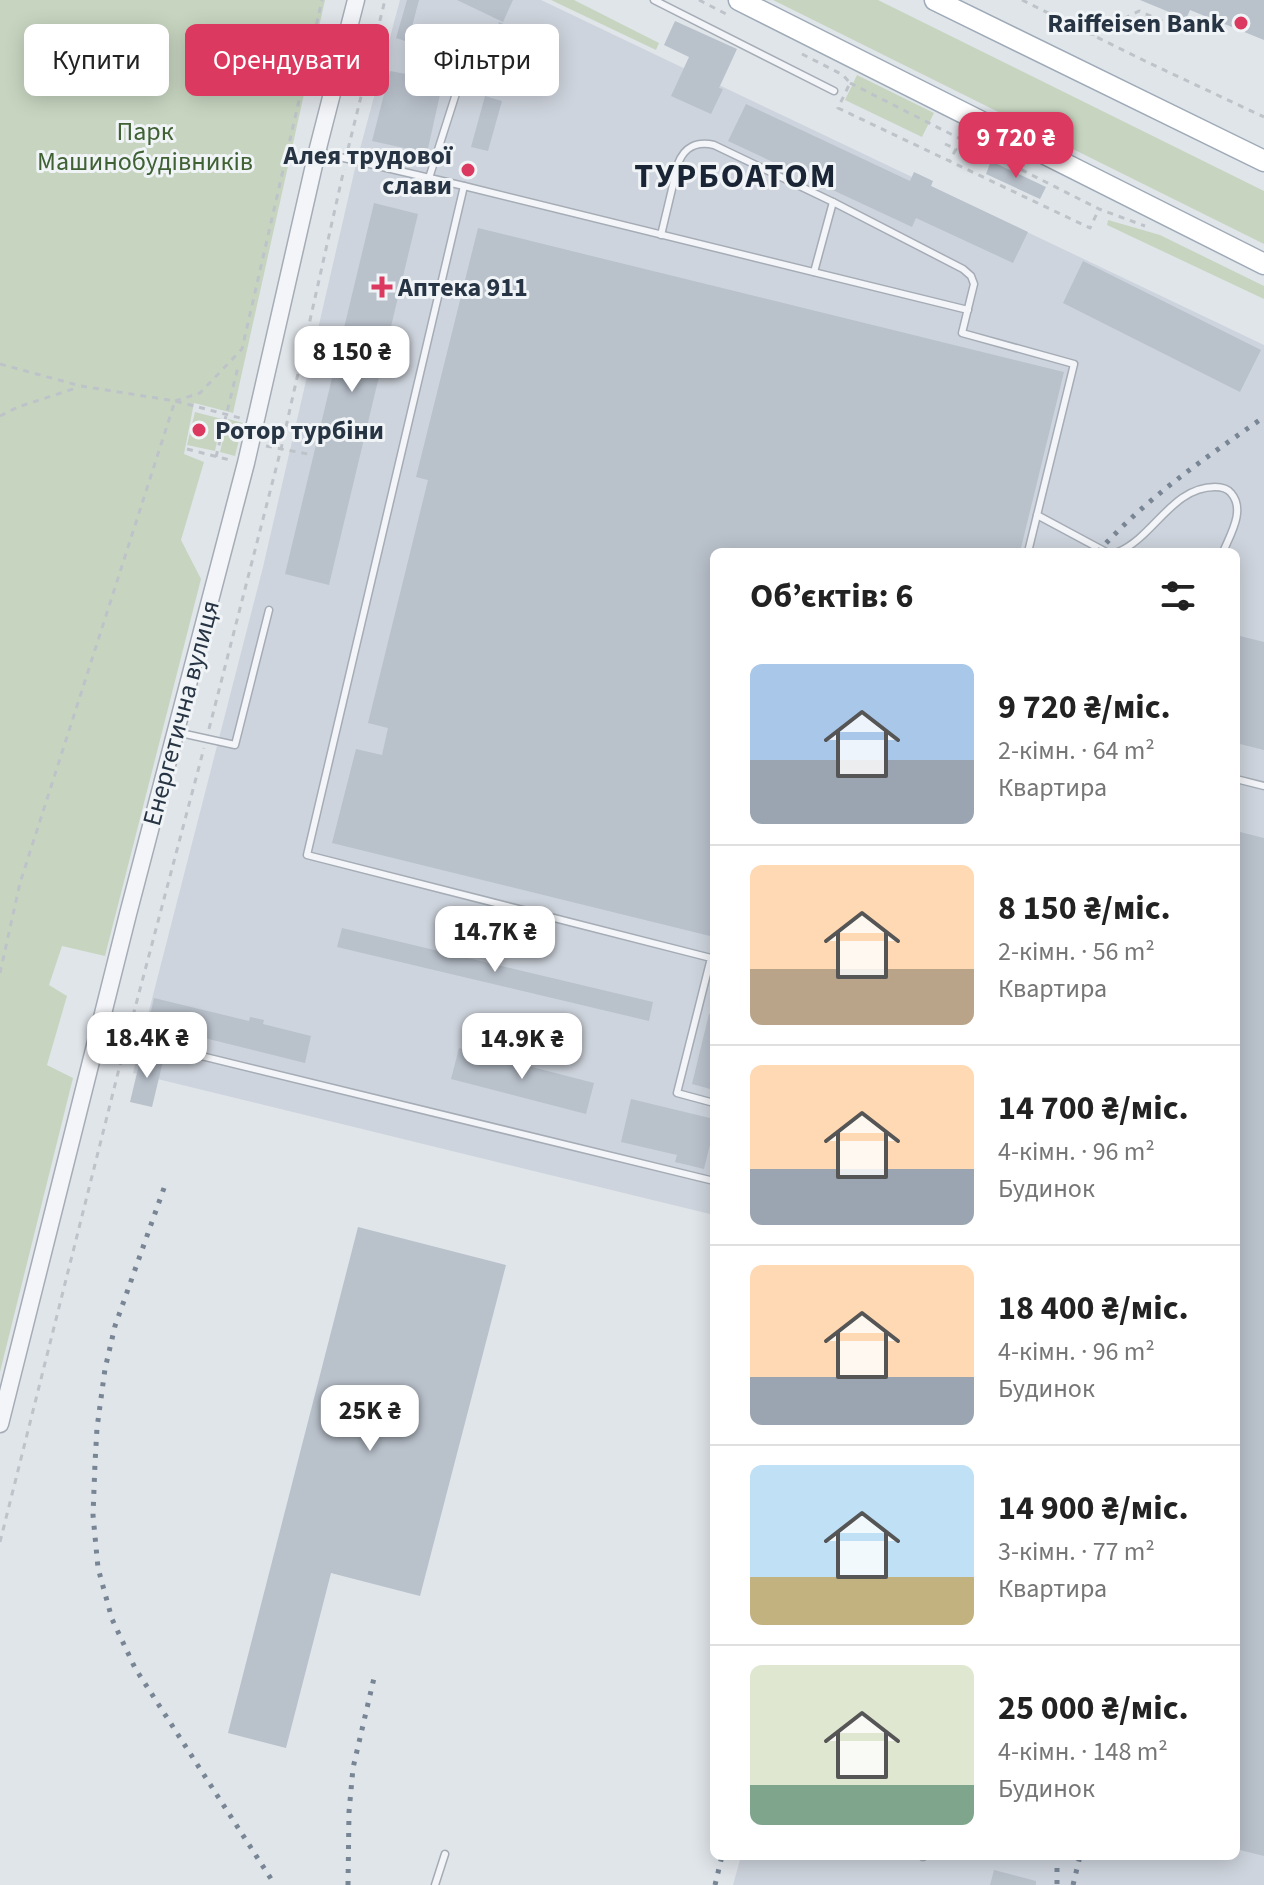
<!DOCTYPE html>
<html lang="uk">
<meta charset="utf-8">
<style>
:root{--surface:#fff;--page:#f2f2f2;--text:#222;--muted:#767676;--line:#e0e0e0;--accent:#db395f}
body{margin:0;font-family:"Source Sans 3",sans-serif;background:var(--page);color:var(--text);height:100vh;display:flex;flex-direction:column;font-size:30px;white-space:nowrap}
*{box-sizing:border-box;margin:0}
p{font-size:26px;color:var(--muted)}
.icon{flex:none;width:44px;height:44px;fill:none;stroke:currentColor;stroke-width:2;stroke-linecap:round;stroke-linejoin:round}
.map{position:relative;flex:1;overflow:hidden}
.panel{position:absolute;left:710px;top:548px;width:530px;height:1312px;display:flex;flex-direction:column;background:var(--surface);border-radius:12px;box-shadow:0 4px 20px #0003}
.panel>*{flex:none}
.top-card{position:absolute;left:24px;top:24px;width:566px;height:72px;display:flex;gap:16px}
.price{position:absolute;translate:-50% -68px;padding:0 18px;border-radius:16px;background:#fff;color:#222;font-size:26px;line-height:52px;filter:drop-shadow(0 2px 4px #0008)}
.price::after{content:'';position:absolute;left:50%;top:48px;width:24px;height:18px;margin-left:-12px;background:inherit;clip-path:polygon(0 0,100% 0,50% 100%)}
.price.on{background:var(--accent);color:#fff}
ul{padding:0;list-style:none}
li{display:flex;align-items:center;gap:24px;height:200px;padding:0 40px}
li+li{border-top:2px solid var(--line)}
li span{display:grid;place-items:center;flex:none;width:224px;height:160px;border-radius:12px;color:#555}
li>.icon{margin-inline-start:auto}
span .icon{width:96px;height:96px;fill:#fffc;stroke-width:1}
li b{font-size:34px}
h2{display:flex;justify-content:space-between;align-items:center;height:96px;padding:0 40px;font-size:34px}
.chip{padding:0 28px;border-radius:12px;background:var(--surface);box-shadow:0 4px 20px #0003;font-size:28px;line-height:72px}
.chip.on{background:var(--accent);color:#fff}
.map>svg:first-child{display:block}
</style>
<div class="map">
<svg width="1264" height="1885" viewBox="0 0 1264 1885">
<rect width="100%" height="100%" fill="#e0e5ea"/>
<path fill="#ced4dd" d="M400,0H541L1264,345V1885H733L741,1856H1236V552H714V1215L133,1073L263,567L357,160Z"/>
<g fill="#c7d5c0">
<path d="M0,0H325L233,413L194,403L184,454L204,462L181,540L201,579L105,956L62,946L49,985L67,996L47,1065L73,1078L0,1372Z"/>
<path d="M551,0H574L659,43L656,50Z"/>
<path d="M773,0H878L1264,191V244Z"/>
<path d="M857,75L934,113L922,137L845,100Z"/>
<path d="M1108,220L1160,235L1264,286V299L1107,225Z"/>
<path d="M195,412L222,419L215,451L187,445Z"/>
<path d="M228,419L243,423L235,456L220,452Z"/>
</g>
<g fill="#b9c1cb">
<path d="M407,0H419L408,42L396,38Z"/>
<path d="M457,0H513L503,22Z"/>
<path d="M1140,0H1264V40L1190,10L1186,19Z"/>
<path d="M675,21L737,49L719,88L723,89L711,114L671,96L689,57L664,45Z"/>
<path d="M499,22L523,33L515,55L492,49Z"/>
<path d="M390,71L443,81L427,153L372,141Z"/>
<path d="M485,96L502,101L488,151L471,147Z"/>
<path d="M746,104L910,181L914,172L933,181L931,186L1028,232L1013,263L916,218L912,227L728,141Z"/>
<path d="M991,161L1046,187L1040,199L986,174Z"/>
<path d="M374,203L418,214L329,585L285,574Z"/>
<path d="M478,228L1064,372L1020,552H714V937L332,843L356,749L382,755L388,728L368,723L428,480L416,477Z"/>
<path d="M1083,261L1261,350L1240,392L1063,303Z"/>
<path d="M1236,635L1264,642V750L1236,743Z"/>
<path d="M1236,831L1264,838V1856L1236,1849Z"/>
<path d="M342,928L653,1002L649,1021L337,947Z"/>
<path d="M154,998L249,1021L250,1017L264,1020L263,1024L311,1036L305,1063L148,1024Z"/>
<path d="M709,1014L714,1015V1090L692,1084Z"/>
<path d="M459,1048L594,1083L586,1114L451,1079Z"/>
<path d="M142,1052L164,1057L152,1107L130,1102Z"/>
<path d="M631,1099L714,1119V1128L704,1169L675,1162L677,1155L621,1142Z"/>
<path d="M358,1227L506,1265L420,1596L331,1573L286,1748L228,1733Z"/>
<path d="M994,1870L1036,1881V1885H990Z"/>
</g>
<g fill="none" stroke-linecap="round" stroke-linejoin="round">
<g stroke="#a5acb5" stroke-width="9">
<g id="service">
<path d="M654,0L834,91"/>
<path d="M318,152L464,186L968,310"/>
<path d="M429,178L467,59"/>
<path d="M464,186L307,855L711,958L677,1093L714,1103"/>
<path d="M661,235L678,164C684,147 697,141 714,145L833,202L963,269L971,276L974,284L962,333L1074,364L1028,552"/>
<path d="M814,272L833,202"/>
<path d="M1037,515L1106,552"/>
<path d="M1118,552C1154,537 1172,487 1215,487C1222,487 1227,488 1231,493C1246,510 1230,535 1223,552"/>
<path d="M176,732L235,745L269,610"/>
<path d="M1236,779L1264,786"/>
<path d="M99,1031L714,1181"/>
<path d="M923,1857V1856"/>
<path d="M435,1885L445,1854"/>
</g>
</g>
<g stroke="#a5acb5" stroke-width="19">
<path id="tertiary" d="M0,1424L128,914L246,463L317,152L356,0"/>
</g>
<g stroke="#9eaab7" stroke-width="23">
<g id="primary">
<path d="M739,0L1264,264"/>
<path d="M935,0L1264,161"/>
</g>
</g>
<g stroke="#bec3c9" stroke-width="3" stroke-dasharray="6 6" stroke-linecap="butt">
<path d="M699,0L728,15"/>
<path d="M1022,0L1145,61L1264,117"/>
<path d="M1092,35L1139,11L1176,27"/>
<path d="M802,54L843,75L850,83L838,108L1090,228L1099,209"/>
<path d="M850,83L1099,209L1145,226"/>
<path d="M945,144L956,149L949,162"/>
<path d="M348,149L385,0"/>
<path d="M0,364L81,386L175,401L240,418"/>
<path d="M175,401L200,393L242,349L322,0"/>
<path d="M0,416L18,407L79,387"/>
<path d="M266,446L313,455"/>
<path d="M187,449L230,460"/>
<path d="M216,457L238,367"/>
<path d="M209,729L281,449L344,169"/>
<path d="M0,973L20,883L175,401"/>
<path d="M130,1027L204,748"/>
<path d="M0,1542L124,1049"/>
</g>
<use href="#service" stroke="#f3f5f8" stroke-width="6"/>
<use href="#tertiary" stroke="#f3f5f8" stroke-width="16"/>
<use href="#primary" stroke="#fff" stroke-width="20"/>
<g stroke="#788595" stroke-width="5" stroke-dasharray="4 8" stroke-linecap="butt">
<path d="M1098,552C1147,497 1204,459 1264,417"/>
<path d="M164,1188L115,1326L105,1369L97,1428L95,1463L93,1515L98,1568L112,1619L135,1668L275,1885"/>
<path d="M1057,1856V1885"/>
<path d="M348,1885L349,1812L353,1768L374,1678"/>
<path d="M715,1885L722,1856"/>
<path d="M1073,1885L1080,1856"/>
</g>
</g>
<g fill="#db395f" stroke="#f0f4f7" stroke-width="3">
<circle cx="1241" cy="23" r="8"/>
<circle cx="468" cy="170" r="8"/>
<path d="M378 275h8v8h8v8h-8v8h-8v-8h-8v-8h8z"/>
<circle cx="199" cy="430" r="8"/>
</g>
<g text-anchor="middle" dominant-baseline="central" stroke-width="6" stroke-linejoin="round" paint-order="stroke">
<g font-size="26" font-weight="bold" fill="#273443" stroke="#f0f4f7" text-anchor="end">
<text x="1225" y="23">Raiffeisen Bank</text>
<text x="452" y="155">Алея трудової<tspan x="452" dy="30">слави</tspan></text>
<text x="398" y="287" text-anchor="start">Аптека 911</text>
<text x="215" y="430" text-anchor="start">Ротор турбіни</text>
</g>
<g font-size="26" fill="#3f6133" stroke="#f0f4f7">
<text x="145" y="131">Парк<tspan x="145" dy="30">Машинобудівників</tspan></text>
</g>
<g font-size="26" fill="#273443" stroke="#f0f4f7">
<text transform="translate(181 713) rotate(-75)">Енергетична вулиця</text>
</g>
<g font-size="34" font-weight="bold" letter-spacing="2" fill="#192434" stroke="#f0f4f7">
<text x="736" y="176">ТУРБОАТОМ</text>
</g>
</g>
</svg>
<b class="price on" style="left:1016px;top:180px">9 720 ₴</b>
<b class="price" style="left:352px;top:394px">8 150 ₴</b>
<b class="price" style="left:495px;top:974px">14.7K ₴</b>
<b class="price" style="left:147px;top:1080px">18.4K ₴</b>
<b class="price" style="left:522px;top:1081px">14.9K ₴</b>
<b class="price" style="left:370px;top:1453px">25K ₴</b>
<div class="top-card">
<a class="chip">Купити</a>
<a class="chip on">Орендувати</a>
<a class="chip">Фільтри</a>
</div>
<section class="panel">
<h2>Об’єктів: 6<svg class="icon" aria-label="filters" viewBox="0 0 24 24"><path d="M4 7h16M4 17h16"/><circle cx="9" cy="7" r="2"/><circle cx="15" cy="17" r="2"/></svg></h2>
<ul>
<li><span style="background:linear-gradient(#a9c7e8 60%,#9aa5b1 0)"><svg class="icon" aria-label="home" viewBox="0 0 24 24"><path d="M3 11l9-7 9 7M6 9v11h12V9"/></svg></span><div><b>9 720 ₴/міс.</b><p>2-кімн. · 64 m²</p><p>Квартира</p></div></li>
<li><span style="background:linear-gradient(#ffd9b3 65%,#b9a48a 0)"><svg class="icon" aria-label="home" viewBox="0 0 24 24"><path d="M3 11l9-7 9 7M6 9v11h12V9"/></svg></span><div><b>8 150 ₴/міс.</b><p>2-кімн. · 56 m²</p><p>Квартира</p></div></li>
<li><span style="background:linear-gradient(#ffd9b3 65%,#9aa5b1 0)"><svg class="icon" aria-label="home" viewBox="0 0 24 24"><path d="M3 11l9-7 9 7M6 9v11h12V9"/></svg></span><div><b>14 700 ₴/міс.</b><p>4-кімн. · 96 m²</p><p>Будинок</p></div></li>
<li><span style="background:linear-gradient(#ffd9b3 70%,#9aa5b1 0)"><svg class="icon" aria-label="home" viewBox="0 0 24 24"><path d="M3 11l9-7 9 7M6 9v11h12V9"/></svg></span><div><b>18 400 ₴/міс.</b><p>4-кімн. · 96 m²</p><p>Будинок</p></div></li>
<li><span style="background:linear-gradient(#bfe0f5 70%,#c2b280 0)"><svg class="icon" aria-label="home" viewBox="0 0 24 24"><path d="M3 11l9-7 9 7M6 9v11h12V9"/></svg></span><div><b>14 900 ₴/міс.</b><p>3-кімн. · 77 m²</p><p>Квартира</p></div></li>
<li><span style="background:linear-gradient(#dfe7d0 75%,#7fa58c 0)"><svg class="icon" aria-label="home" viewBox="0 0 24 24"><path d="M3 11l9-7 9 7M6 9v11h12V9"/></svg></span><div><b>25 000 ₴/міс.</b><p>4-кімн. · 148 m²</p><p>Будинок</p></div></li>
</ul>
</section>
</div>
